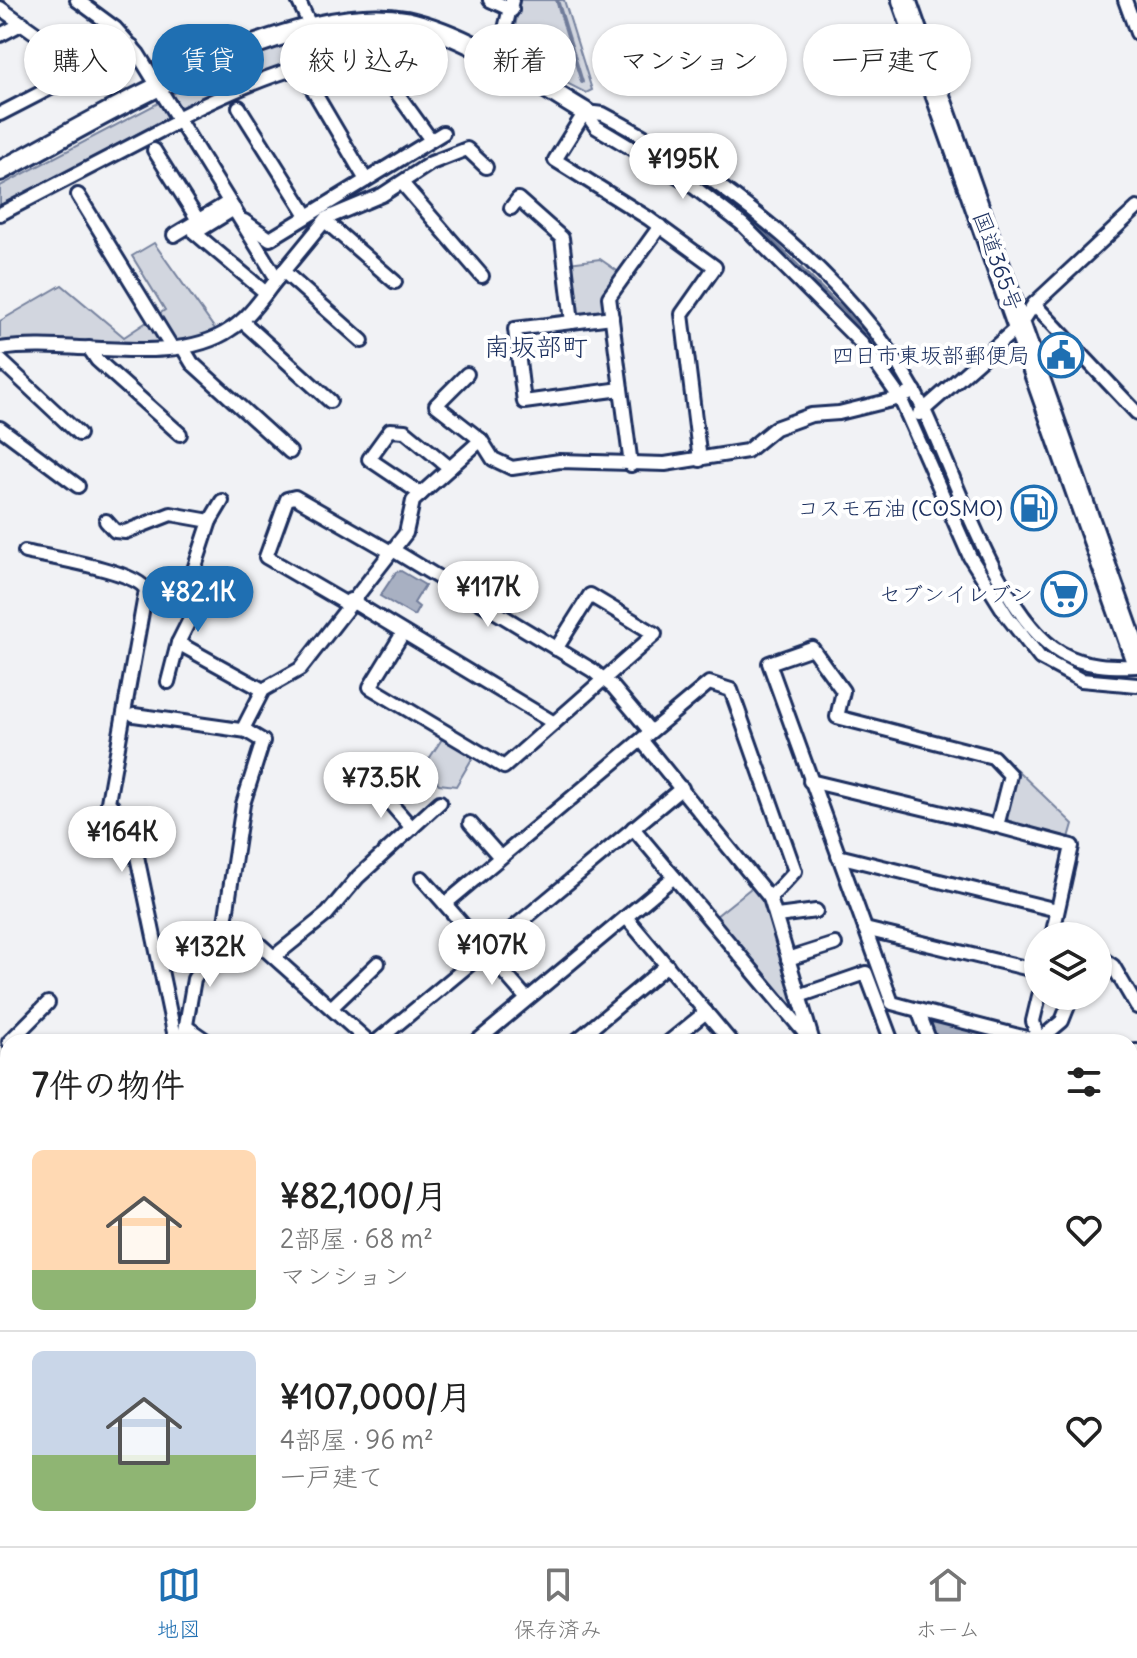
<!DOCTYPE html>
<html lang="ja">
<meta charset="utf-8">
<style>
:root{--surface:#fff;--page:#f6f6f6;--text:#222;--muted:#767676;--line:#e0e0e0;--accent:#1f6fb2}
body{margin:0;font-family:Delius,"Klee One",sans-serif;background:var(--page);color:var(--text);height:100vh;display:flex;flex-direction:column;font-size:30px;white-space:nowrap}
*{box-sizing:border-box;margin:0}
p{font-size:26px;color:var(--muted)}
.icon{flex:none;width:44px;height:44px;fill:none;stroke:currentColor;stroke-width:2;stroke-linecap:round;stroke-linejoin:round}
.map{position:relative;flex:1;overflow:hidden}
.drawer{position:absolute;left:0px;top:1034px;width:1138px;height:512px;display:flex;flex-direction:column;background:var(--surface);border-radius:24px 24px 0 0;box-shadow:0 2px 6px #0004}
.drawer>*{flex:none}
.guide{position:absolute;left:24px;top:24px;width:1090px;height:72px;display:flex;gap:16px}
.controls{position:absolute;left:1024px;top:922px;display:grid;gap:16px}
.controls a{display:grid;place-items:center;width:88px;height:88px;border-radius:50%;background:var(--surface);box-shadow:0 2px 6px #0004;font-size:40px}
.price{position:absolute;translate:-50% -68px;padding:0 18px;border-radius:28px;background:#fff;color:#222;font-size:26px;line-height:52px;filter:drop-shadow(0 2px 4px #0008)}
.price::after{content:'';position:absolute;left:50%;top:48px;width:24px;height:18px;margin-left:-12px;background:inherit;clip-path:polygon(0 0,100% 0,50% 100%)}
.price.on{background:var(--accent);color:#fff}
ul{padding:0;list-style:none}
li{display:flex;align-items:center;gap:24px;height:200px;padding:0 32px}
li+li{border-top:2px solid var(--line)}
li span{display:grid;place-items:center;flex:none;width:224px;height:160px;border-radius:12px;color:#555}
li>.icon{margin-inline-start:auto}
span .icon{width:96px;height:96px;fill:#fffc;stroke-width:1}
li b{font-size:34px}
h2{display:flex;justify-content:space-between;align-items:center;height:96px;padding:0 32px;font-size:34px}
.pill{padding:0 28px;border-radius:36px;background:var(--surface);box-shadow:0 2px 6px #0004;font-size:28px;line-height:72px}
.pill.on{background:var(--accent);color:#fff}
.menu{display:flex;justify-content:space-around;align-items:center;height:112px;border-top:2px solid var(--line);background:var(--surface);font-size:22px;color:var(--muted)}
.menu a{display:grid;justify-items:center;gap:4px}
.menu .on{color:var(--accent)}
.map>svg:first-child{display:block}
</style>
<div class="map">
<svg width="1137" height="1546" viewBox="0 0 1137 1546">
<rect width="100%" height="100%" fill="#f1f2f5"/>
<filter id="ink" filterUnits="userSpaceOnUse"><feTurbulence type="fractalNoise" baseFrequency=".0125" numOctaves="2"/><feDisplacementMap in="SourceGraphic" scale="16" xChannelSelector="R" yChannelSelector="G"/><feConvolveMatrix kernelMatrix="1 2 1 2 8 2 1 2 1" color-interpolation-filters="sRGB"/></filter>
<g filter="url(#ink)">
<g fill="#d2d6df" stroke="#76829e" stroke-width="2">
<path d="M520,0H564L592,90L586,93L510,54Z"/>
<path d="M378,31L404,33L400,51L359,52L184,110L178,108L170,95L270,48Z"/>
<path d="M160,102L168,113L167,118L0,207V186Z"/>
<path d="M154,243L217,332L176,343L0,344V321L62,285L124,337L165,310L132,256Z"/>
<path d="M600,259L620,273L606,312L575,314L568,263Z"/>
<path d="M442,739L473,757L456,786L439,784L425,765Z"/>
<path d="M1017,770L1073,824L1069,838L1012,825L1006,817Z"/>
<path d="M756,884L771,914L795,1003L789,1005L715,917Z"/>
</g>
<g fill="#a8b0c2" stroke="#707c9a" stroke-width="2">
<path d="M401,571L425,585L414,603L419,607L414,616L380,596L396,572Z"/>
<path d="M936,1019L1017,1039V1042H937L931,1025Z"/>
</g>
<g fill="none" stroke-linecap="round" stroke-linejoin="round">
<g stroke="#707c9a" stroke-width="4">
<path d="M557,0L582,82"/>
<path d="M602,122L709,186L754,223L859,326L906,392L935,464"/>
<path d="M955,509L990,571"/>
<path d="M1038,641L1059,660"/>
<path d="M1130,1315L1137,1311"/>
</g>
<g stroke="#1b2f5e" stroke-width="18">
<g id="street">
<path d="M298,0L311,27"/>
<path d="M490,0L512,10"/>
<path d="M1125,0L1137,33"/>
<path d="M0,8L86,69"/>
<path d="M0,35L23,23"/>
<path d="M497,62L512,0"/>
<path d="M379,68L431,140"/>
<path d="M310,85L366,180"/>
<path d="M239,107L307,215"/>
<path d="M585,112L596,127L686,181L742,224L861,343L900,398L970,557L1007,616L1040,658L1081,680L1137,685"/>
<path d="M585,112L603,114C703,166 804,242 875,331C893,355 910,381 923,408C954,472 999,617 1061,653C1084,666 1111,667 1137,666"/>
<path d="M585,112L555,160L648,218L715,267L682,314L700,460"/>
<path d="M0,114L132,46"/>
<path d="M177,118C241,86 324,48 398,56"/>
<path d="M154,150L198,220"/>
<path d="M402,183L482,276"/>
<path d="M78,195L172,348"/>
<path d="M511,208L518,199L562,238L572,322"/>
<path d="M234,209L195,233L266,293"/>
<path d="M0,214L179,121"/>
<path d="M244,221L270,239L443,133"/>
<path d="M325,221L395,282"/>
<path d="M174,235L229,202"/>
<path d="M283,271L362,341"/>
<path d="M277,279L327,218L382,195L431,163L467,149L486,167"/>
<path d="M1034,304L1137,413"/>
<path d="M612,317L515,329L524,402L621,389"/>
<path d="M242,321L330,401"/>
<path d="M89,348L97,360L180,434"/>
<path d="M183,348L192,363L290,452"/>
<path d="M0,349C68,338 174,369 231,329C250,317 263,296 277,279L138,54L115,28L77,0"/>
<path d="M0,360L79,434"/>
<path d="M467,374L436,405L481,440"/>
<path d="M919,414L1021,324L1034,304L1137,208"/>
<path d="M0,428L78,486"/>
<path d="M631,465L609,297L660,226"/>
<path d="M421,494L369,459L390,430L405,431L450,468"/>
<path d="M106,521L115,531L125,532L171,514L210,521L185,597L191,617L178,643"/>
<path d="M210,521L222,501"/>
<path d="M393,550L592,670L613,687L650,731"/>
<path d="M25,552C48,557 137,571 146,590L108,802L123,818L133,837L176,1042"/>
<path d="M350,600L554,723"/>
<path d="M347,604L266,557L287,499L295,497L391,552"/>
<path d="M403,633L370,687L504,767L655,634L590,595L556,649"/>
<path d="M168,682L178,643L263,690"/>
<path d="M134,715L247,731"/>
<path d="M642,741L770,898L813,1042"/>
<path d="M810,781L997,826"/>
<path d="M377,788L412,828"/>
<path d="M470,823L500,857"/>
<path d="M633,828L808,1037"/>
<path d="M838,856L1057,910"/>
<path d="M422,878L445,904"/>
<path d="M777,916L816,911"/>
<path d="M626,917L674,877"/>
<path d="M224,929L259,944L369,1042"/>
<path d="M865,929L1038,971"/>
<path d="M275,956L327,914L358,877L440,802"/>
<path d="M1098,956L1113,966L1137,1007"/>
<path d="M788,959L835,944"/>
<path d="M799,996L866,973L892,1042"/>
<path d="M527,999L445,904L709,683L731,690L795,871L770,898"/>
<path d="M331,1008L378,963"/>
<path d="M918,1010L1038,1041"/>
<path d="M188,1028L208,1042"/>
<path d="M1038,1041L1033,1021L1039,996"/>
<path d="M9,1042L48,1003"/>
<path d="M183,1042L194,979L224,929L243,804L263,741L243,729L263,690L300,669L406,533L413,501L481,440L493,459L512,468L560,461L665,464L747,451L775,428L811,415L839,413L900,398L915,391"/>
<path d="M376,1042L682,788"/>
<path d="M476,1042L626,917L731,1042"/>
<path d="M575,1042L667,965"/>
<path d="M669,1042L706,1012"/>
<path d="M930,1042L918,1010L892,1003L769,663L812,648L843,691L837,717L993,757L1010,775L997,826L1072,846L1052,936"/>
<path d="M1037,1042L1062,1021L1072,996"/>
<path d="M1130,1052L1137,1051"/>
<path d="M0,1091L8,1083"/>
<path d="M0,1125L8,1135"/>
<path d="M1130,1174L1137,1172"/>
<path d="M1130,1246L1137,1239"/>
<path d="M0,1282L8,1288"/>
<path d="M0,1455L8,1432"/>
<path d="M0,1515L8,1511"/>
<path d="M88,1538L91,1546"/>
<path d="M201,1538L205,1546"/>
<path d="M404,1538L408,1546"/>
<path d="M525,1538L529,1546"/>
<path d="M623,1538L627,1546"/>
<path d="M846,1538L849,1546"/>
<path d="M1063,1538L1069,1546"/>
<path d="M584,1546L599,1538"/>
<path d="M795,1546L806,1538"/>
</g>
</g>
<g stroke="#1b2f5e" stroke-width="24">
<path id="secondary" d="M0,171C102,117 290,0 406,21C470,35 530,79 585,112"/>
</g>
<g stroke="#1b2f5e" stroke-width="26">
<g id="primary">
<path d="M1130,1399L1137,1394"/>
<path d="M919,1546L930,1538"/>
</g>
</g>
<g stroke="#1b2f5e" stroke-width="28">
<path id="highway" d="M904,0L1137,659"/>
</g>
<use href="#street" stroke="#fff" stroke-width="12"/>
<use href="#secondary" stroke="#fff" stroke-width="18"/>
<use href="#primary" stroke="#fff" stroke-width="20"/>
<use href="#highway" stroke="#fff" stroke-width="22"/>
</g>
</g>
<defs>
<g id="civic-ring" transform="scale(2.3)"><circle r="9.5" fill="#fff" stroke="#1f6fb2" stroke-width="1.5"/><path d="M-.6-6.5H3V-4.5H.6V-3L4-1V1h2V6H-6V1h2V-1L-.6-3ZM-1.2 2.5V6h2.4V2.5Z" fill="#1f6fb2"/></g>
<g id="fuel-ring" transform="scale(2.3)"><circle r="9.5" fill="#fff" stroke="#1f6fb2" stroke-width="1.5"/><path d="M-5.5-6h7V0h2V4h1.3V-2.5L3-4.5l.8-.8L6-3V5H2.5V1h-1V6h-7ZM-4.2-4.7v3.2H.2V-4.7Z" fill="#1f6fb2"/></g>
<g id="supermarket-ring" transform="scale(2.3)"><circle r="9.5" fill="#fff" stroke="#1f6fb2" stroke-width="1.5"/><path d="M-6-5.5h2.5l.6 2H6L4.5 2H-2.5L-4.4-4H-6ZM-1.5 3.2a1.3 1.3 0 1 0 .1 0ZM3 3.2a1.3 1.3 0 1 0 .1 0Z" fill="#1f6fb2"/></g>
</defs>
<g fill-rule="evenodd">
<use href="#civic-ring" x="1061" y="355"/>
<use href="#fuel-ring" x="1034" y="508"/>
<use href="#supermarket-ring" x="1064" y="594"/>
</g>
<g text-anchor="middle" dominant-baseline="central" stroke-width="8" stroke-linejoin="round" paint-order="stroke">
<g font-size="22" fill="#1b2f5e" stroke="#fff">
<text transform="translate(998 261) rotate(70)">国道365号</text>
</g>
<g font-size="22" fill="#1b2f5e" stroke="#fff" text-anchor="end">
<text x="1030" y="355">四日市東坂部郵便局</text>
<text x="1003" y="508">コスモ石油 (COSMO)</text>
<text x="1033" y="594">セブンイレブン</text>
</g>
<g font-size="26" fill="#1b2f5e" stroke="#fff">
<text x="536" y="346">南坂部町</text>
</g>
</g>
</svg>
<div class="controls">
<a><svg class="icon" aria-label="layers" viewBox="0 0 24 24"><path d="M12 4l9 5-9 5-9-5zM3 14l9 5 9-5"/></svg></a>
</div>
<b class="price" style="left:683px;top:201px">¥195K</b>
<b class="price" style="left:488px;top:629px">¥117K</b>
<b class="price on" style="left:198px;top:634px">¥82.1K</b>
<b class="price" style="left:381px;top:820px">¥73.5K</b>
<b class="price" style="left:122px;top:874px">¥164K</b>
<b class="price" style="left:492px;top:987px">¥107K</b>
<b class="price" style="left:210px;top:989px">¥132K</b>
<div class="guide">
<a class="pill">購入</a>
<a class="pill on">賃貸</a>
<a class="pill">絞り込み</a>
<a class="pill">新着</a>
<a class="pill">マンション</a>
<a class="pill">一戸建て</a>
</div>
<section class="drawer">
<h2>7件の物件<svg class="icon" aria-label="filters" viewBox="0 0 24 24"><path d="M4 7h16M4 17h16"/><circle cx="9" cy="7" r="2"/><circle cx="15" cy="17" r="2"/></svg></h2>
<ul>
<li><span style="background:linear-gradient(#ffd9b3 75%,#8fb573 0)"><svg class="icon" aria-label="home" viewBox="0 0 24 24"><path d="M3 11l9-7 9 7M6 9v11h12V9"/></svg></span><div><b>¥82,100/月</b><p>2部屋 · 68 m²</p><p>マンション</p></div><svg class="icon" aria-label="heart" viewBox="0 0 24 24"><path d="M12 20l-8-8c-3-5 5-10 8-4 3-6 11-1 8 4z"/></svg></li>
<li><span style="background:linear-gradient(#c9d6e8 65%,#8fb573 0)"><svg class="icon" aria-label="home" viewBox="0 0 24 24"><path d="M3 11l9-7 9 7M6 9v11h12V9"/></svg></span><div><b>¥107,000/月</b><p>4部屋 · 96 m²</p><p>一戸建て</p></div><svg class="icon" aria-label="heart" viewBox="0 0 24 24"><path d="M12 20l-8-8c-3-5 5-10 8-4 3-6 11-1 8 4z"/></svg></li>
</ul>
</section>
</div>
<nav class="menu">
<a class="on"><svg class="icon" aria-label="map" viewBox="0 0 24 24"><path d="M3 6l6-2 6 2 6-2v14l-6 2-6-2-6 2zM9 4v14M15 6v14"/></svg>地図</a>
<a><svg class="icon" aria-label="saved" viewBox="0 0 24 24"><path d="M7 4h10v16l-5-4-5 4z"/></svg>保存済み</a>
<a><svg class="icon" aria-label="home" viewBox="0 0 24 24"><path d="M3 11l9-7 9 7M6 9v11h12V9"/></svg>ホーム</a>
</nav>
